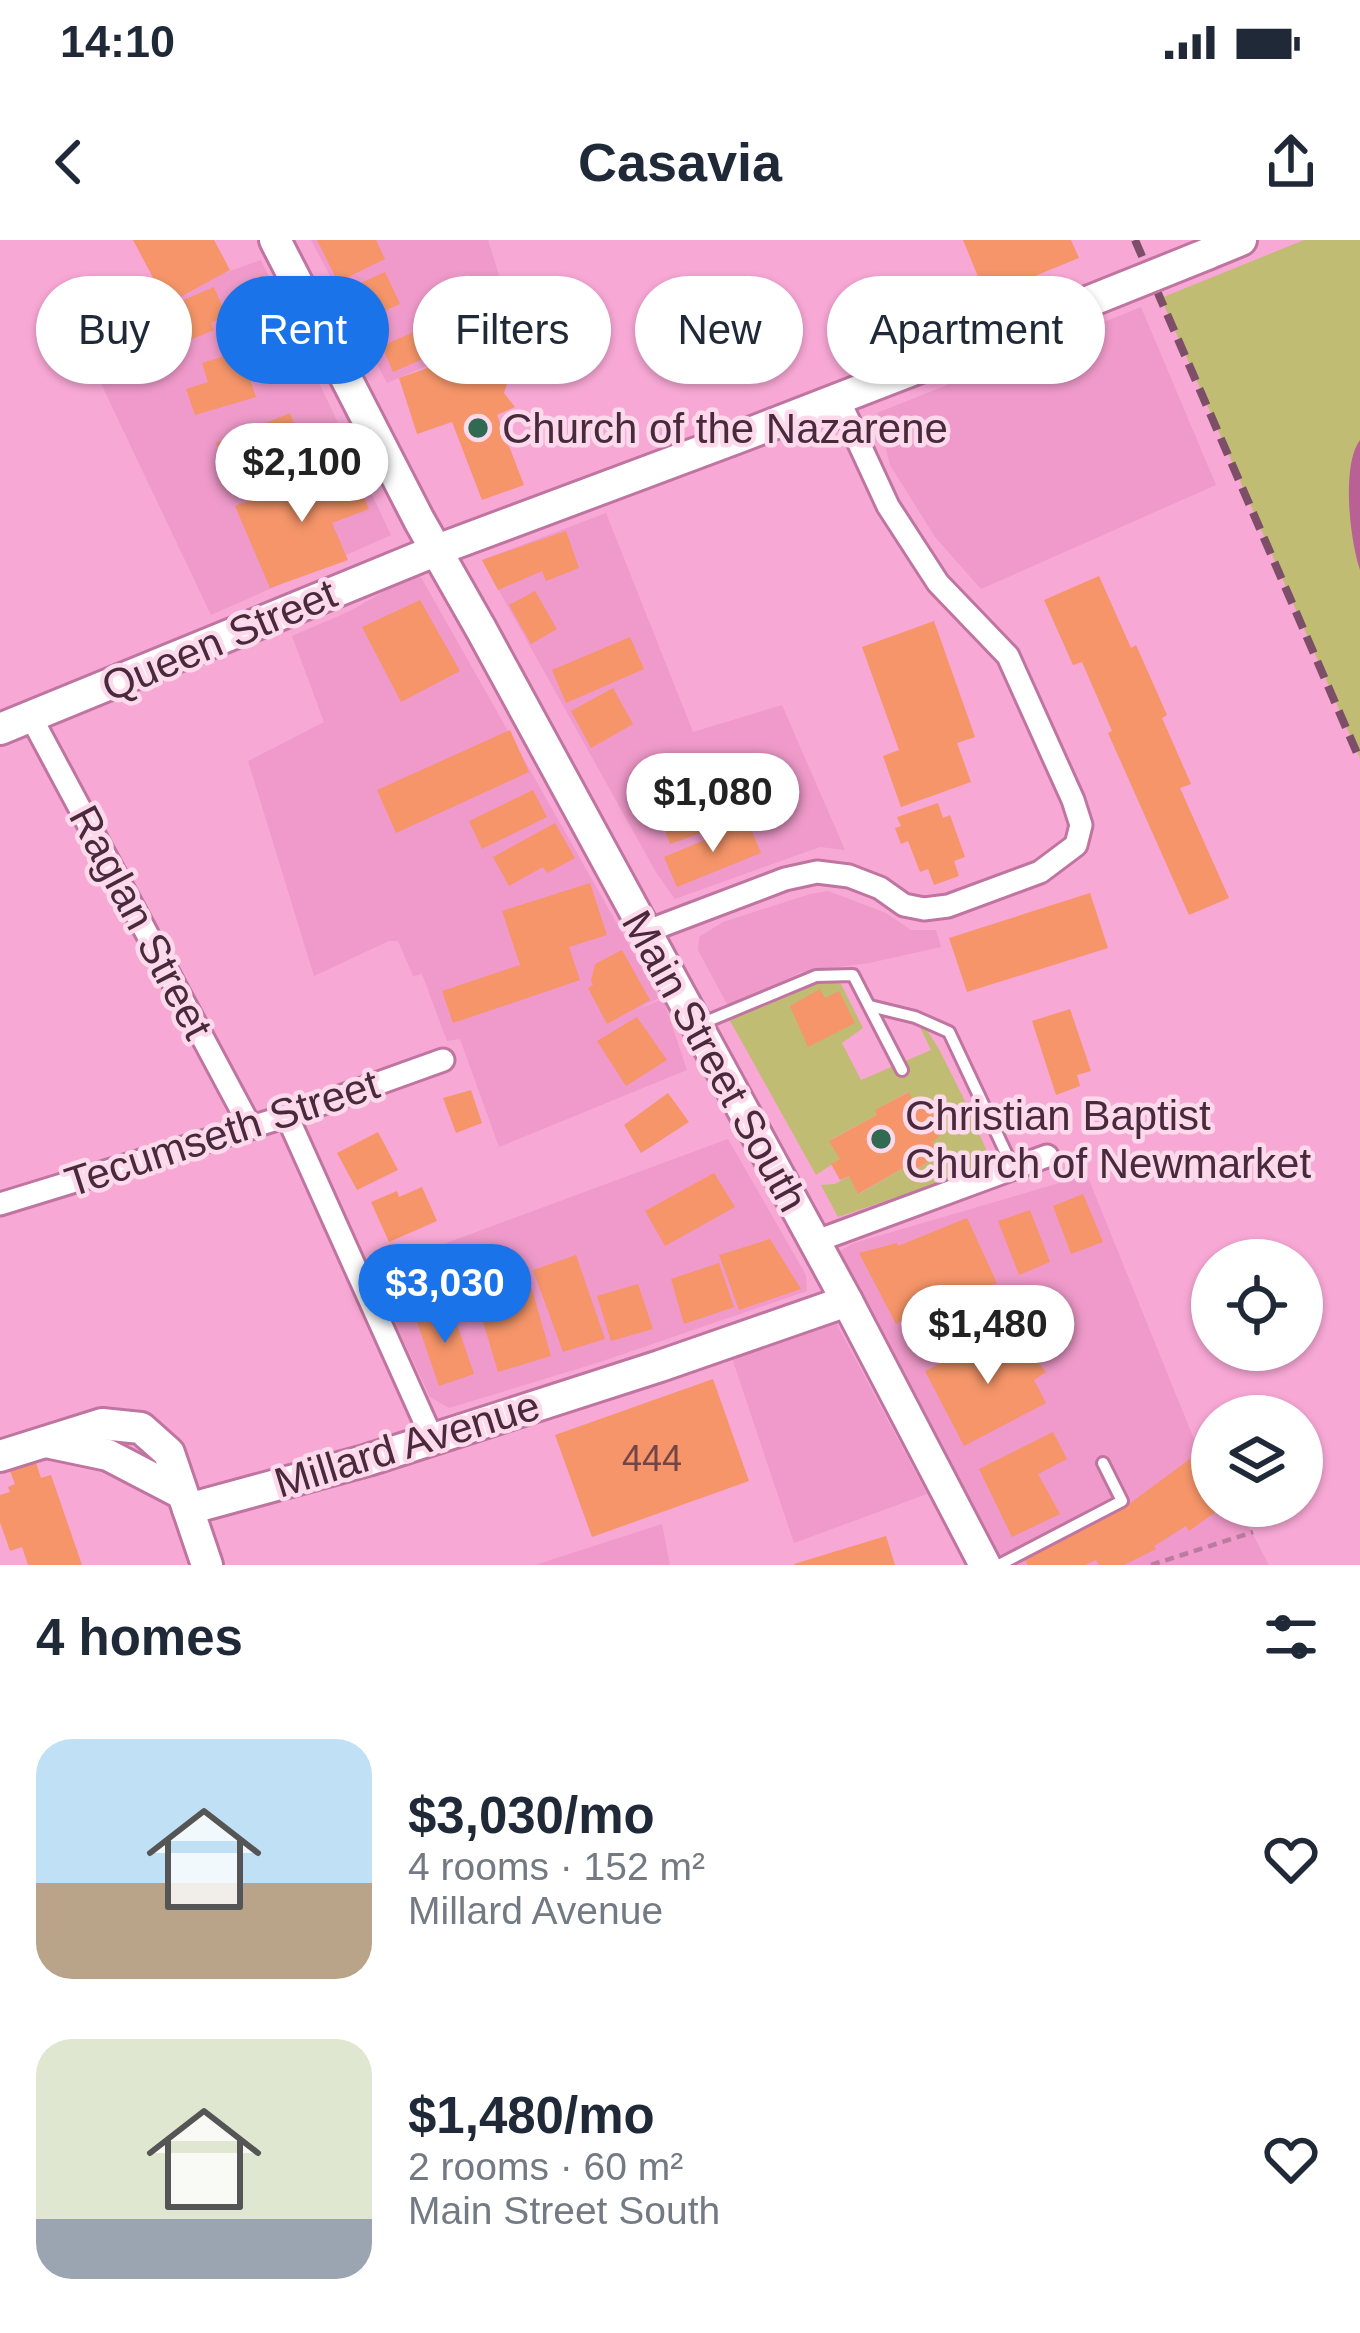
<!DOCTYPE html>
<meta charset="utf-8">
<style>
:root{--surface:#fff;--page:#f6f6f7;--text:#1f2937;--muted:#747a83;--accent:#1a73e8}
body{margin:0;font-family:Helvetica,sans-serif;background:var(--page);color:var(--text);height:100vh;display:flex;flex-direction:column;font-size:45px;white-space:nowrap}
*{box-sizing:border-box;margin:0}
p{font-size:39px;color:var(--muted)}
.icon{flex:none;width:66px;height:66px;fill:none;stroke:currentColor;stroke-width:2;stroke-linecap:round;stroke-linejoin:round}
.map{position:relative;height:1325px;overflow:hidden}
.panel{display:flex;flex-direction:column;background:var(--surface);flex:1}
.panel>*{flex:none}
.guide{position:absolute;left:36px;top:36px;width:1290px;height:108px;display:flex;gap:24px}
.buttons{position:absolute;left:1191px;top:999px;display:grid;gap:24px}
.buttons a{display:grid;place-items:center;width:132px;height:132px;border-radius:50%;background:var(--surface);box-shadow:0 3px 9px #0004;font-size:60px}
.price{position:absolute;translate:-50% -102px;padding:0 27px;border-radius:42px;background:#fff;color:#222;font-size:39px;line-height:78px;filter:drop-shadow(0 3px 6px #0008)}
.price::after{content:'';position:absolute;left:50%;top:72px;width:36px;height:27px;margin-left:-18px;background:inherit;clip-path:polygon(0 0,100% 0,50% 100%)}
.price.selected{background:var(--accent);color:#fff}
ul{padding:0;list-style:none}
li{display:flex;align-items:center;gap:36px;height:300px;padding:0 36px}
li span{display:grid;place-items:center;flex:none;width:336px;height:240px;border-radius:36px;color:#555}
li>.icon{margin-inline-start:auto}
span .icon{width:144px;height:144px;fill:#fffc;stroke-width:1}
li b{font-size:51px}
h2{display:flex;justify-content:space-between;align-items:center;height:144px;padding:0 36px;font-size:51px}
.pill{padding:0 42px;border-radius:54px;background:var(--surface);box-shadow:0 3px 9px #0004;font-size:42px;line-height:108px}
.pill.selected{background:var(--accent);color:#fff}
.status{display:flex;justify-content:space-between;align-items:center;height:84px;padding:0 60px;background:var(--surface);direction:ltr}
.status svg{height:33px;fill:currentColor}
header{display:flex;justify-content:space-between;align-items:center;height:156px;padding:0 36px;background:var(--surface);font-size:54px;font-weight:700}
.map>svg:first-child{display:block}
</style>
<div class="status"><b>14:10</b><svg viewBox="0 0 49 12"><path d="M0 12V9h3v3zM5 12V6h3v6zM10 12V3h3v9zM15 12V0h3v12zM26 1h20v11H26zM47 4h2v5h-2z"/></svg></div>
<header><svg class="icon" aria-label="back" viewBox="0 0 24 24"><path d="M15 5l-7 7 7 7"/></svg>Casavia<svg class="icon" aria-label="share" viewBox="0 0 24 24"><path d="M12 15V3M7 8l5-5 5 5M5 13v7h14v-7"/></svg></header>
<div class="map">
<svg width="1360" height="1325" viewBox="0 0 1360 1325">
<rect width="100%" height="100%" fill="#f8a8d5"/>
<g fill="#ef9aca">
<path d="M311,0H488L503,48L466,62L480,103L387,143Z"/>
<path d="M261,20L391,295L211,375L85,110L80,85Z"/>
<path d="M1141,67L1216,245L981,349L935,297L890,225L877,173Z"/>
<path d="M606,273L693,492L782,465L845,610L820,607L675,659L657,634L482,320Z"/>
<path d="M418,332L659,758L636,770L663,759L687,830L499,907L460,799L447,801L422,734L413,736L398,701H389L314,736L248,521L324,482L292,396L350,371Z"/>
<path d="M828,651L886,673L911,690H936L941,707L869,723L801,732L729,768L698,710L699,697L723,682L810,654Z"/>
<path d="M728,899L806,1035L807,1051L597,1123L449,1168L430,1157L377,1044L370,1034L376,1029Z"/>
<path d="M1087,935L1200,1214L1212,1230V1266H1238L1269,1325H1004L838,1012L854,1003Z"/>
<path d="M834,1079L927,1254L794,1303L732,1118Z"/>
<path d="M662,1284L670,1325H535Z"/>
</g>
<g fill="#c1bc73">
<path d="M1304,0H1360V518L1161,58Z"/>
<path d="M826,739L841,744L863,788L842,803L861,840L931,810L917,781L922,783L939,809L966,863L988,914L987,926L981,935L947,947L897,957L838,977L821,945L835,944L849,936L859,954L903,928L908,935L939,914L932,902C942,888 947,884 937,868L914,865L908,852L876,870L877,875L830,900L840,919L816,935L729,779L791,748Z"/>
</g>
<path fill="#b96095" d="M1360,200V330C1350,301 1341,225 1360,200Z"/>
<g fill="#f59569">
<path d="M133,0H214L230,30L167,64Z"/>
<path d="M317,0H376L385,19L338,42Z"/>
<path d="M963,0H1071L1079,18L986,56Z"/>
<path d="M385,32L400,64L360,82L345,50Z"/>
<path d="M214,47L226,76L211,83L214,90L171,108L155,72Z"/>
<path d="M436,82L448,108L393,132L382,106Z"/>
<path d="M491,106L504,130L507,144L504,153L515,167L497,175L524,245L482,260L452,182L417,194L399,138Z"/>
<path d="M228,115L233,130L246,126L256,157L195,175L186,149L208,142L202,123Z"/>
<path d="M290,173L308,217L234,246L216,203Z"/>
<path d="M350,224L369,269L332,283L348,320L270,348L235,266Z"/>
<path d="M566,291L579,328L546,341L542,331L498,350L482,320Z"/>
<path d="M1099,336L1131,408L1136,405L1167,475L1162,478L1191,544L1180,548L1229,658L1189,675L1108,493L1112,491L1082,422L1073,425L1044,360Z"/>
<path d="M535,351L557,389L531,404L509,365Z"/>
<path d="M420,360L460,431L401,462L362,387Z"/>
<path d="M934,381L975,497L957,503L971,542L901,567L883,516L899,510L862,407Z"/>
<path d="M630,397L644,429L566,463L552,430Z"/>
<path d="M613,448L633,484L591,508L571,471Z"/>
<path d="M510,490L529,532L396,593L377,550Z"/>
<path d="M690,519L715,588L670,604L645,535Z"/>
<path d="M533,550L547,577L482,609L469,581Z"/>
<path d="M938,563L943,578L950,575L965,617L954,621L959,636L934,645L928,629L920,632L908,601L901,604L895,588L901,586L897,577Z"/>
<path d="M748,582L761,613L677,647L664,617Z"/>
<path d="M555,583L575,618L547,633L543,627L509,646L493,617Z"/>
<path d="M590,643L607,695L569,707L580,740L453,783L442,751L520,725L502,671Z"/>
<path d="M1090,653L1108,708L967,752L949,698Z"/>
<path d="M622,710L650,760L607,784L588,748L593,745L591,741L595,724Z"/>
<path d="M820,749L825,758L839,751L855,783L808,807L790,766Z"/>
<path d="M1070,769L1091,831L1077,835L1080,846L1056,855L1032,781Z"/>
<path d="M637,777L667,820L626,846L597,801Z"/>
<path d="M471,850L482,883L456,893L443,858Z"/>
<path d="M909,852L914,865L937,868L944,881L943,888L940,891L942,894L932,902L939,914L908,935L903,928L858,954L849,936L840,940L831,924L840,919L829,901L877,875L875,870Z"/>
<path d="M668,853L689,882L641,913L624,885Z"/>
<path d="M378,892L398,930L357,950L337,913Z"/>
<path d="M714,933L735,967L665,1006L645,971Z"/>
<path d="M422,947L437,981L389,1002L371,962L397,951L399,957Z"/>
<path d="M1083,954L1103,1002L1071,1014L1053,966Z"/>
<path d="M1030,970L1050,1022L1019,1035L998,981Z"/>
<path d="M967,978L997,1043L964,1057L962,1052L896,1084L859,1013L897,1003L898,1006Z"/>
<path d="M770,999L801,1049L739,1070L719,1015Z"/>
<path d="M576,1015L605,1099L563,1112L533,1030Z"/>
<path d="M719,1023L734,1067L684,1084L671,1039Z"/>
<path d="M526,1028L551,1116L498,1132L472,1045Z"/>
<path d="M638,1044L653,1089L611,1101L597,1056Z"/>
<path d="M451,1067L474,1134L439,1146L416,1079Z"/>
<path d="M1019,1099L1046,1132L1034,1140L1046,1163L964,1206L925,1131L989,1100Z"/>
<path d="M713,1139L749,1241L592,1297L555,1195Z"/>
<path d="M1053,1192L1067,1219L1038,1234L1060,1274L1012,1297L979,1229Z"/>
<path d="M1194,1216L1212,1240V1266H1224L1189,1291L1186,1286L1154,1306L1156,1309L1124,1325H1099L1096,1320L1085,1325H1028L1023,1316L1129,1264Z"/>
<path d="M36,1223L41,1238L51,1235L82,1325H28L22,1307L10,1311L0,1282V1255L10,1252L8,1247L15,1244L10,1231Z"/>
<path d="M886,1296L895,1325H794V1324Z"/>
</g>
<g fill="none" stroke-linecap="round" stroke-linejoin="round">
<g stroke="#bf75a0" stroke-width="16">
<g id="lane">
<path d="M870,766L915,777L949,792L1013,928"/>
<path d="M703,783L816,736L853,735L902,830"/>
<path d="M999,1325L1122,1261L1103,1223"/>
</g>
</g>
<g stroke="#bf75a0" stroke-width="27">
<g id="street">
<path d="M31,477L251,888"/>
<path d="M645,692L785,639L817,632L849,636L880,648L904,665L924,669L948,666L1040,632L1076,605L1081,585L1073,560L1008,416L938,343L888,266L838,158"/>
<path d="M287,876L432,1198"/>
<path d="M0,964L287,876L443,820"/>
<path d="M814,1002L1047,916"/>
</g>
</g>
<g stroke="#bf75a0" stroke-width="36">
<g id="secondary">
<path d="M275,0L419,280L481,389L847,1061L985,1325"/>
<path d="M1207,14L1241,0"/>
<path d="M0,489L437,310L742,196L1075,67"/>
<path d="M46,1202L108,1215L181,1253"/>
<path d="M0,1216L102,1184L141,1188L169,1213L207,1325"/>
<path d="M188,1269L368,1220L660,1126L847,1061"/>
</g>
</g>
<path stroke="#ba7b9f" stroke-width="4.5" stroke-dasharray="9 6" stroke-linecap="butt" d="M1151,1325L1253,1292"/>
<use href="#lane" stroke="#fff" stroke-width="10"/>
<use href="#street" stroke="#fff" stroke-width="21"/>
<use href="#secondary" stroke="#fff" stroke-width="30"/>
<path stroke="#7c4e68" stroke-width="8" stroke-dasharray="18 9" stroke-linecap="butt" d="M1135,0L1360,520"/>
<g stroke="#bf75a0" stroke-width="36" stroke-linecap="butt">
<path id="secondary-bridge" d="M1075,67L1207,14"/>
</g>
<use href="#secondary-bridge" stroke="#fff" stroke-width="30"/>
</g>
<g fill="#316a53" stroke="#fcdaec" stroke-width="4.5">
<circle cx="478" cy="188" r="12"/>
<circle cx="881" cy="899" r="12"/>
</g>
<g text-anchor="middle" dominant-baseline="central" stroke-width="9" stroke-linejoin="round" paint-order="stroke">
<g font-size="36" fill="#744547">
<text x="652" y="1218">444</text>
</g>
<g font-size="42" fill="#492a3c" stroke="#fcdaec" text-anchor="start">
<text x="502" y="188">Church of the Nazarene</text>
<text x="905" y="875">Christian Baptist<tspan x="905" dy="48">Church of Newmarket</tspan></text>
</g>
<g font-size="42" fill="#492a3c" stroke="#fcdaec">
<text transform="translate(219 400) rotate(-23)">Queen Street</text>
<text transform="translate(141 682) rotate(62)">Raglan Street</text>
<text transform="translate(715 821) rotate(61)">Main Street South</text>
<text transform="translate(222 893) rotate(-18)">Tecumseth Street</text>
<text transform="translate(407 1204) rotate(-17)">Millard Avenue</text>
</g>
</g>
</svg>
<div class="buttons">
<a><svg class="icon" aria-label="locate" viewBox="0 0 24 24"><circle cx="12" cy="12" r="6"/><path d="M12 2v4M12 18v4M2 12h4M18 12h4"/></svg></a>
<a><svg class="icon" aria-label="layers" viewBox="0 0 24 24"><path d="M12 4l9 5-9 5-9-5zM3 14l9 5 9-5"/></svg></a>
</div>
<b class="price" style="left:302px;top:285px">$2,100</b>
<b class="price" style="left:713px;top:615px">$1,080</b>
<b class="price selected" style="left:445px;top:1106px">$3,030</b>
<b class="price" style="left:988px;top:1147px">$1,480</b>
<div class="guide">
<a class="pill">Buy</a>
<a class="pill selected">Rent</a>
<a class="pill">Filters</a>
<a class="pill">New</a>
<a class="pill">Apartment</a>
</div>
</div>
<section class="panel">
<h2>4 homes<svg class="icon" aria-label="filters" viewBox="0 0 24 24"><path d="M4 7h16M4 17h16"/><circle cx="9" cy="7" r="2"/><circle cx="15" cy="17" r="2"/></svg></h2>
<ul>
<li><span style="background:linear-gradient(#bfe0f5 60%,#b9a48a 0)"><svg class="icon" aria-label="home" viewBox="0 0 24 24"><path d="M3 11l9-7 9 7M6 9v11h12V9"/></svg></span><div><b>$3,030/mo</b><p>4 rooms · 152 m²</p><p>Millard Avenue</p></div><svg class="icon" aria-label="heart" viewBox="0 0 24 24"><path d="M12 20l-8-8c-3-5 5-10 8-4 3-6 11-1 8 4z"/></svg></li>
<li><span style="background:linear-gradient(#dfe7d0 75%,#9aa5b1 0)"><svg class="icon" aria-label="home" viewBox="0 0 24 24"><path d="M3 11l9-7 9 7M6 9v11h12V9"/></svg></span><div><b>$1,480/mo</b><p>2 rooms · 60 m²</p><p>Main Street South</p></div><svg class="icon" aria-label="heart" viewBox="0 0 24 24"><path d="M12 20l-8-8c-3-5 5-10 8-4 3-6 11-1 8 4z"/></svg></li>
</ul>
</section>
